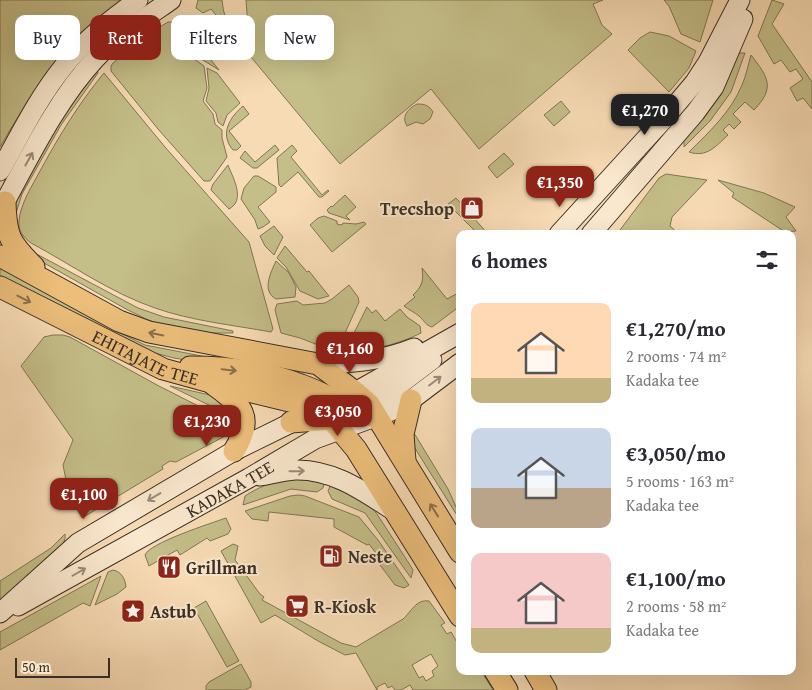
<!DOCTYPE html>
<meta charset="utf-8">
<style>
:root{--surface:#fff;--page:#f7f7f7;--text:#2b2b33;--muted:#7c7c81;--accent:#8f2418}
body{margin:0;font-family:"Gentium Book Plus",serif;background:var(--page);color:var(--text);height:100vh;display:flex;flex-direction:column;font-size:19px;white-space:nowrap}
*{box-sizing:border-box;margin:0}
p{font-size:16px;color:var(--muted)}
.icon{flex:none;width:28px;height:28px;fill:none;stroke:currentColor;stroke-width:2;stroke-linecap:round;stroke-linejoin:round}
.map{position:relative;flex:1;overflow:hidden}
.drawer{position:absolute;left:456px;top:230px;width:340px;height:445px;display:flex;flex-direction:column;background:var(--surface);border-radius:10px;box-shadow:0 5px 20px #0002}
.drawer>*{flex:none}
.guide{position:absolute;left:15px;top:15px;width:366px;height:45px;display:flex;gap:10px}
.scale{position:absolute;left:15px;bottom:12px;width:95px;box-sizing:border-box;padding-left:5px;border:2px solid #3b2e25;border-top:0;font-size:14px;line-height:18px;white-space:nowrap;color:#3b2e25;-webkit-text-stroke:4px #fae8ce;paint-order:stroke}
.price{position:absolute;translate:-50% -42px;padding:0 11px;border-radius:10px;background:var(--accent);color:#fff;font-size:16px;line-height:32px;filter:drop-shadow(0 1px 2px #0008)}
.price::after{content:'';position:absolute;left:50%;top:30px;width:15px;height:11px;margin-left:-8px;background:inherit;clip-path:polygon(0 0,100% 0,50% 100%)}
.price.active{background:#222;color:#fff}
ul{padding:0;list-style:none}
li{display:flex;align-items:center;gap:15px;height:125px;padding:0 15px}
li span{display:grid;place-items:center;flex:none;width:140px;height:100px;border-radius:10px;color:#555}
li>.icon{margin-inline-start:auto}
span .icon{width:60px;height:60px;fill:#fffc;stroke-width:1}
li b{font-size:21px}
h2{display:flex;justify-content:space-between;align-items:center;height:60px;padding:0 15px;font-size:21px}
.chip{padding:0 18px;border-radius:10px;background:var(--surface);box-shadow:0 5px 20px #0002;font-size:18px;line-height:45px}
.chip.active{background:var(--accent);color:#fff}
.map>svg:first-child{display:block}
</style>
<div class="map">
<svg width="812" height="690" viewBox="0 0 812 690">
<rect width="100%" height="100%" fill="#f7dbb4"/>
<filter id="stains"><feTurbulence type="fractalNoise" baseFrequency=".004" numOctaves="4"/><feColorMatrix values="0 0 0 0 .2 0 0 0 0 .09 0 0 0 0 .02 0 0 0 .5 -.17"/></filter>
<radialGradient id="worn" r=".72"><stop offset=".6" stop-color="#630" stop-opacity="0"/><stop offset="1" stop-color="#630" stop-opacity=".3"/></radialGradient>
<g fill="#c4be88" stroke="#807656" fill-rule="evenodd">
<path d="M0,0H121C104,13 87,27 72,43C44,74 21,111 0,147Z"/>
<path d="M198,0H222C224,25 235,35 250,54L246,0H603L593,4L602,25L612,34L479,149L431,89L340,164L211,9L203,13L196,8Z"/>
<path d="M664,0H713L700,42L681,34L669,6Z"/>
<path d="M772,0L784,4L772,24L812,82V109L803,98L797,101L790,88L803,79L796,69L790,72L781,60L774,64L758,36Z"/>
<path d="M187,16L190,23L186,29L219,70L190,52L188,49L176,19L177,17Z"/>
<path d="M168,22H173L187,54L204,66L207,88L203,101L213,114L215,124L222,130V138L227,157L210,181H204L158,129L111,71V66L113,63L145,36Z"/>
<path d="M650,32L669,36L696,51L689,68L669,92L628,50L640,38Z"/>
<path d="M738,53H745L731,92L710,121L684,147V139Z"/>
<path d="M751,55C769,78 775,88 754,110L745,102L733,114L741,122L734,129L729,124L723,130L728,135C716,146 707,158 689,152C709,132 731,112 742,85C746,76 748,65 751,55Z"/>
<path d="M207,68L217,73L240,103L227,115L223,126L218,122L216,113L206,101L209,88Z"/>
<path d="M97,70L98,73L61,125L22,194L16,213L15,203C37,157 65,109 97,70Z"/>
<path d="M104,73L165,147L249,242L273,329L271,332C233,325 192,321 155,308C111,293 72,265 31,243C23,237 18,231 19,220C21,203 32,186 40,171C59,136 79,103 104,73Z"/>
<path d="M561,101L570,112L554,126L544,115Z"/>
<path d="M417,104C424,104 429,105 433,112L430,119L423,124L416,122L407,126C401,116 408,109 417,104Z"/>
<path d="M243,106L249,114L229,131L241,146L237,150H233C219,134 230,117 243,106Z"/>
<path d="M275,145L279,150L257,168H253L240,158L245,151L255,162Z"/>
<path d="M292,145L297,151L291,157L322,195L328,190L329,191L322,197H319L298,172L281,187L279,185L277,158Z"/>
<path d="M504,153L514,164L497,178L488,167Z"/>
<path d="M228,165C233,178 246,200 229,209L211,190L213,184Z"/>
<path d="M666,174L707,180L672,217L670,226L679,234H617L659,178Z"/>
<path d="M254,176H258L276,187V192L258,207L270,222L263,227L258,229L255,220L241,199L244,188Z"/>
<path d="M718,180L764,193L795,207L786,217L796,231L785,232L732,197L734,193Z"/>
<path d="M345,195L356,207L346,216L350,220L329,213L327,210L331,206L332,207Z"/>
<path d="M456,198L488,234H478L448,204Z"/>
<path d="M324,216L337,221V224L342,225L343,223L356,224L364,222L366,224L332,252L310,225L318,218Z"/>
<path d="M274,226L283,237L274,255L265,246L260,236Z"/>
<path d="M285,246L307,272L309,271L329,296L318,299L300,291L286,267L277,258Z"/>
<path d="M29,250L138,308L164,317L233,331V333H208L163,325L148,320L126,309L37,259Z"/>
<path d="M276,261L289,273L296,287L295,297L276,299C261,291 271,272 276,261Z"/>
<path d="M0,266L118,332L145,345L310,377L309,381L174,358L151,352L0,277Z"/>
<path d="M422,268L447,299L460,292V306L432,327C425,325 424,320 419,316C414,312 409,310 404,306L415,297L413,295C422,287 424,280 422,268Z"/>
<path d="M349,285L358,297L359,302L341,342L336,349L326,348L300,338L281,333L275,310L277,304L297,301L303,305L325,303L332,299Z"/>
<path d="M367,307L372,313L376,310L385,321L400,309L407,317L420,326L421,333C401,343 381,348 359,351L352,346L351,339Z"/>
<path d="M53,335H63L70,337L157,385L214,414L225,422L228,432L227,435L176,462L170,461L162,466L163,469L82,518L69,495L63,465L73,440L21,366L44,337Z"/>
<path d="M170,386L219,397L235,411L236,430L226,416L217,409Z"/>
<path d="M411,428L448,489L460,516V520L416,450L413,443Z"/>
<path d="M286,479L325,480L323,488L317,492L291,489L243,505L245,496C257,488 271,482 286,479Z"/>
<path d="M332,482L364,499L377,514L410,565L413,570L411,578L365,513L332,499L328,491Z"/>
<path d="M299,495L305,496L359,517L378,540L409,585L404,588L395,585L380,565L383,562L369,544L367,545L334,527V519L269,512L268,521L252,519L245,511L290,496Z"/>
<path d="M226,518L231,529L228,534L210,541L207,538L180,555L177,550L149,566L145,555C149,543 212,523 226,518Z"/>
<path d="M65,534C66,540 63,544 59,549L58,548L0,600V581L51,548Z"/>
<path d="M233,544L238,546L235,560L260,594L264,597L262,600L341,643L356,647L403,619C411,612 416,599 429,601L445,623L441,625L447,634L451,632C457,642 463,651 459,663L460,671H481L493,690H413L410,685L401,690H395L392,686L388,688L385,683L377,687V690L356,653L345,655L318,641L275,615L261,623L221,551ZM431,654L438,666L432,671L434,676L426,681L423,676L419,678L412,665Z"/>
<path d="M113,570C122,572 125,579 126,587L117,594L95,605L108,572Z"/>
<path d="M101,576L90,606L83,603L0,650V632Z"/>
<path d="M206,601L239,661L227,667L194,608Z"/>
<path d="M241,664L251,682V687L245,690H206V686L209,682Z"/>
</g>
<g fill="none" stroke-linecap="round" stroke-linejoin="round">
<g stroke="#3b2e25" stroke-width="21">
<g id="secondary">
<path d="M0,171C20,135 38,98 64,66C84,40 111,19 138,0"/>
<path d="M0,211C28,160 56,101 95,59C117,36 145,18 171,0"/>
<path d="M559,234L663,120L695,82L708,62L740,0"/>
<path d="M591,234L695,113L714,87L743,19"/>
<path d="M318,364C352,363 382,361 414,348"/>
<path d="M343,399L460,333"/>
<path d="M359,415L364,408L395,388L432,360"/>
<path d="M260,476C271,474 283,471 295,470C333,469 363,491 394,511"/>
<path id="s1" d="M18,606L249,478L315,439L391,411L411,400L460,363"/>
<path d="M0,613L78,543L234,451L305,416"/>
</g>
</g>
<g stroke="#3b2e25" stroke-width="23">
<g id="primary">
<path d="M5,202C6,237 10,243 34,267"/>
<path d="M0,256L119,321L149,332L318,364L355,392L369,404L460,552"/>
<path id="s2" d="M0,287L163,369L210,382L298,403L317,411L331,419L356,449L460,616"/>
<path d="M190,367C227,367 267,372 301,385C327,394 350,410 376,417"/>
<path d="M214,385C242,405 255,417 234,451"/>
<path d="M291,422L330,419"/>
<path d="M405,461L403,434L411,400"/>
<path d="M495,671L507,690"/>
<path d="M535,671L546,690"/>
</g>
</g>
<use href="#secondary" stroke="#fae8ce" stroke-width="19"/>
<use href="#primary" stroke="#ecbe7a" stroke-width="21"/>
</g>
<defs><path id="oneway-shaft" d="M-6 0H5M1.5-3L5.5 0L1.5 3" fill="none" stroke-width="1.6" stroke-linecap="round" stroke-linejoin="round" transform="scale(1.25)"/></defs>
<g stroke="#9a8b7a">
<use href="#oneway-shaft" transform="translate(29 159) rotate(-61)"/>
<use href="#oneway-shaft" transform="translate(435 381) rotate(-37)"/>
<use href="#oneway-shaft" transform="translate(297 471) rotate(-1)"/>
<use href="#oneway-shaft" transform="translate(154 497) rotate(149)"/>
<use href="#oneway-shaft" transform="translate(79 572) rotate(-30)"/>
</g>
<g stroke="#8b6f4b">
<use href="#oneway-shaft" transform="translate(24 299) rotate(27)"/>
<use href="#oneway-shaft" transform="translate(156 334) rotate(-168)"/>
<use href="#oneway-shaft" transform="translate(229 370) rotate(6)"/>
<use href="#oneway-shaft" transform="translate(434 510) rotate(-122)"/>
</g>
<defs>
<g id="shop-square" transform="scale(1.25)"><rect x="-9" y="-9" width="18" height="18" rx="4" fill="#8f2418" stroke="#fae8ce"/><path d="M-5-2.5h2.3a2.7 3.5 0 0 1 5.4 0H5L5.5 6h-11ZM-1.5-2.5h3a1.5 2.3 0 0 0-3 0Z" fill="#fff"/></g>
<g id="fuel-square" transform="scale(1.25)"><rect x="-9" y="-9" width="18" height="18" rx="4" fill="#8f2418" stroke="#fae8ce"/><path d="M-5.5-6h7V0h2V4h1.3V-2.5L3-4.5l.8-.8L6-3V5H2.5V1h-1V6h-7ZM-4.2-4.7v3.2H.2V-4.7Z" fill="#fff"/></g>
<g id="restaurant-square" transform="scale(1.25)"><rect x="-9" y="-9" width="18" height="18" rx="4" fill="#8f2418" stroke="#fae8ce"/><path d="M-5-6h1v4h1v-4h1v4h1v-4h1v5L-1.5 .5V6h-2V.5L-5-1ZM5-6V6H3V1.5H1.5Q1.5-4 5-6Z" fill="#fff"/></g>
<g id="supermarket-square" transform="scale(1.25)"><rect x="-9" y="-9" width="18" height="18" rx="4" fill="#8f2418" stroke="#fae8ce"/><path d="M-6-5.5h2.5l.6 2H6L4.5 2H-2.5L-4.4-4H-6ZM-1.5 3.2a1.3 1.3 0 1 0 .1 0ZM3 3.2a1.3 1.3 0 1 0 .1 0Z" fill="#fff"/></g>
<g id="sight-square" transform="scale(1.25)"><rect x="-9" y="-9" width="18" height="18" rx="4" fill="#8f2418" stroke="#fae8ce"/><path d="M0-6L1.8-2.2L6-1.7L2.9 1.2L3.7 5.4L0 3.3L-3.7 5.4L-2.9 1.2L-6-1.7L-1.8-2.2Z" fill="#fff"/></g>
</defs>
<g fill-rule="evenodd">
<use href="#shop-square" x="472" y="208"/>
<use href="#fuel-square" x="331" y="556"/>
<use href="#restaurant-square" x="169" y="567"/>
<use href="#supermarket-square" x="297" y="606"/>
<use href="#sight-square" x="133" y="611"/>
</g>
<g text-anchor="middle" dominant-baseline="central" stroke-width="4" stroke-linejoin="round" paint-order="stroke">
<g font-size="18" font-weight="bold" fill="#3b2e25" stroke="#fae8ce" text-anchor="start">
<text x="454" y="208" text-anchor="end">Trecshop</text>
<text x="348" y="556">Neste</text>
<text x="186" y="567">Grillman</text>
<text x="314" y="606">R-Kiosk</text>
<text x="150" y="611">Astub</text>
</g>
<g font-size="18" fill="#3b2e25" stroke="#fae8ce">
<text stroke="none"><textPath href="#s2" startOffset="162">EHITAJATE TEE</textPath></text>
<text stroke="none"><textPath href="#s1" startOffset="242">KADAKA TEE</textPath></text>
</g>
</g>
<rect width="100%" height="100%" filter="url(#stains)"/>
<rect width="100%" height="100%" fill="url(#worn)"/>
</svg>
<div class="scale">50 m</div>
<b class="price active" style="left:645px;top:136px">€1,270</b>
<b class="price" style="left:560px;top:208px">€1,350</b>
<b class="price" style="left:350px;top:374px">€1,160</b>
<b class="price" style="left:338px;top:437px">€3,050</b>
<b class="price" style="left:207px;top:447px">€1,230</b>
<b class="price" style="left:84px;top:520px">€1,100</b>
<div class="guide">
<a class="chip">Buy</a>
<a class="chip active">Rent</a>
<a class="chip">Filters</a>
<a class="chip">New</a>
</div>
<section class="drawer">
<h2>6 homes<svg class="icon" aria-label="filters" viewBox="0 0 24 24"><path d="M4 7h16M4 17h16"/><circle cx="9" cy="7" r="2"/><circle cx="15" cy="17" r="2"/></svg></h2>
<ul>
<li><span style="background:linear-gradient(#ffd9b3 75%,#c2b280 0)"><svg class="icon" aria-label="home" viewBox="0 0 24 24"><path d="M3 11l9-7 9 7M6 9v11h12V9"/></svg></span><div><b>€1,270/mo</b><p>2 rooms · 74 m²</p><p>Kadaka tee</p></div></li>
<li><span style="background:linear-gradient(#c9d6e8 60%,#b9a48a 0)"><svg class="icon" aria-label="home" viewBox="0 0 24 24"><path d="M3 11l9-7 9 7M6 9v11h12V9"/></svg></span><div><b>€3,050/mo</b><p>5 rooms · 163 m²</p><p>Kadaka tee</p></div></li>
<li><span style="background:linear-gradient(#f6c9c9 75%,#c2b280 0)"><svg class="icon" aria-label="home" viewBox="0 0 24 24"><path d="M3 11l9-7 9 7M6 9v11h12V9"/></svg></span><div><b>€1,100/mo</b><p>2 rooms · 58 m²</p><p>Kadaka tee</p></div></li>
</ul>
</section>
</div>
